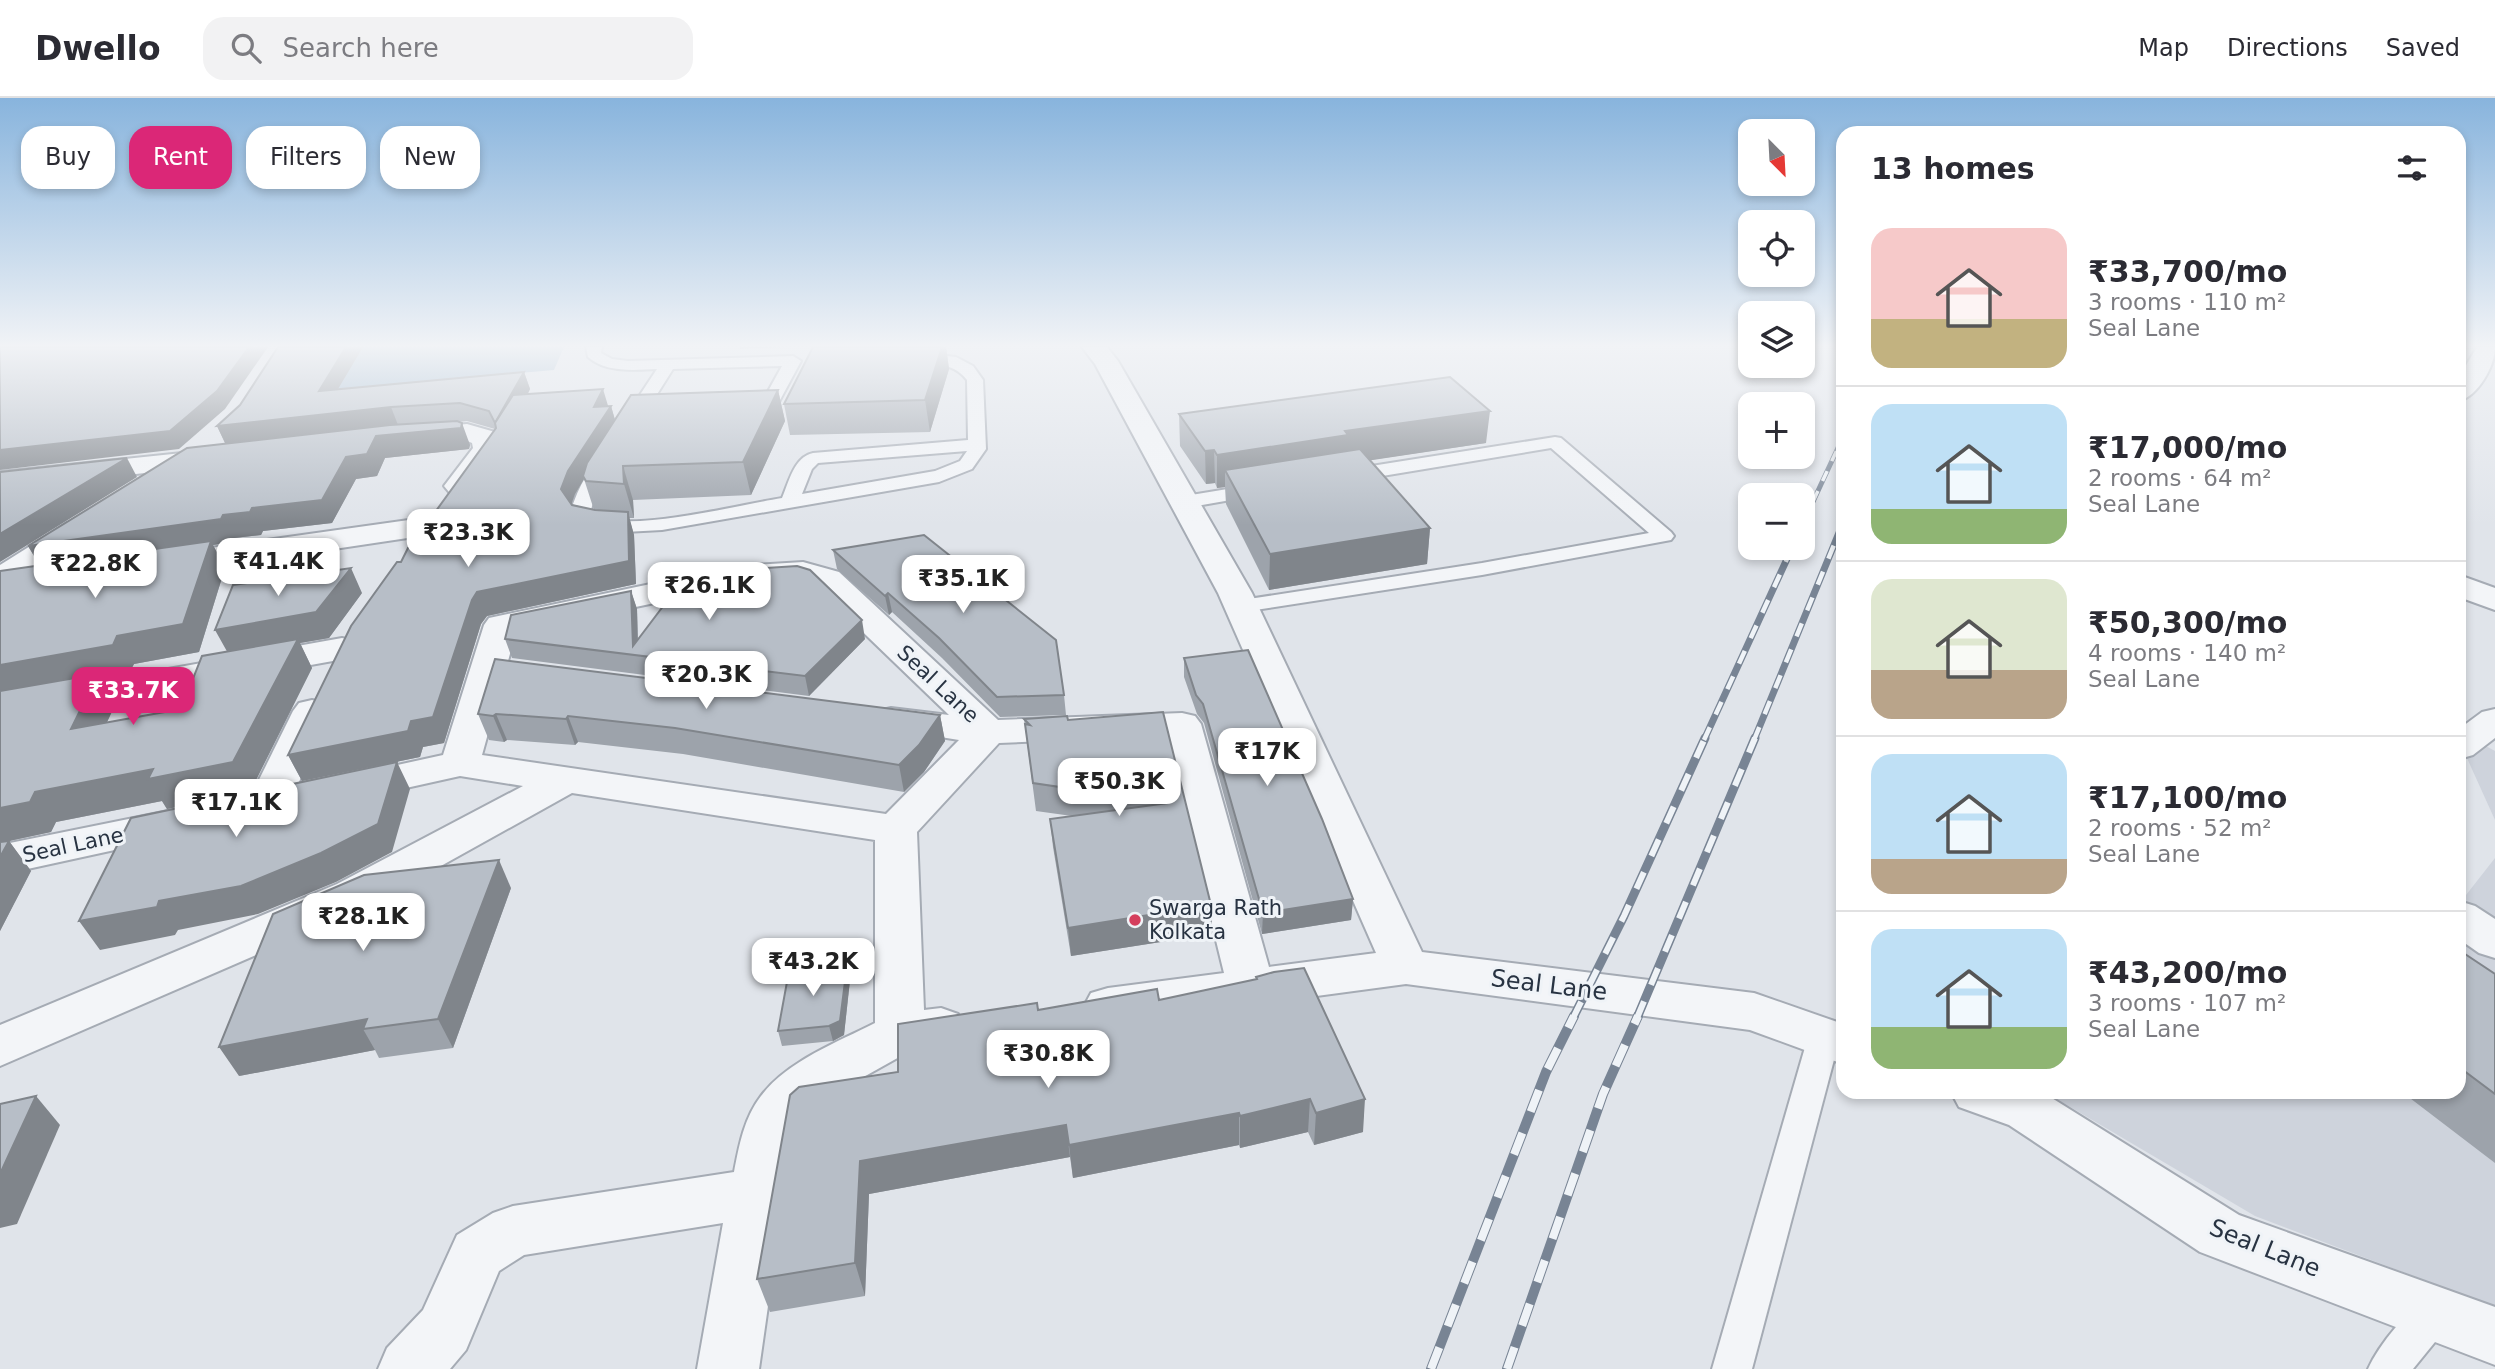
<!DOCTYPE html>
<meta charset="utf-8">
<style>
:root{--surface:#fff;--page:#f2f2f3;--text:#2b2b33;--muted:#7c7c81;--line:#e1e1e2;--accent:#db2777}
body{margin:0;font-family:"DejaVu Sans",sans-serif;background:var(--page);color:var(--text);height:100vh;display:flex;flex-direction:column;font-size:26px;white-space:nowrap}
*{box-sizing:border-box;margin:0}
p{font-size:23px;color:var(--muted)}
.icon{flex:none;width:38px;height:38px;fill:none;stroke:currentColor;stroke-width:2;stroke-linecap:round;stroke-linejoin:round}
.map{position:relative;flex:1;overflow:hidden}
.sheet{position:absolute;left:1836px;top:28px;width:630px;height:973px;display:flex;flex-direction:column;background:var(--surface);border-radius:21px;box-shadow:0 4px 10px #0003}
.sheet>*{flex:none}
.hud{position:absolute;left:21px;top:28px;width:665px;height:63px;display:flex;gap:14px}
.needle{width:46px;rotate:156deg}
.buttons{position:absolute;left:1738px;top:21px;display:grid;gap:14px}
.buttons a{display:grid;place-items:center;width:77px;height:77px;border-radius:14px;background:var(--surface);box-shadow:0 4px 10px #0003;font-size:35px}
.price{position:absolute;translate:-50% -60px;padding:0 16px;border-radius:14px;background:#fff;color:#222;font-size:23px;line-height:46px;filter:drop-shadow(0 2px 4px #0008)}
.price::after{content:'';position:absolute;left:50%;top:42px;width:21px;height:16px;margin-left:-10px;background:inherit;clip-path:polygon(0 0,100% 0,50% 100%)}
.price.current{background:var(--accent);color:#fff}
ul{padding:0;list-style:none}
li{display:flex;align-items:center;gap:21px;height:175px;padding:0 35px}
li+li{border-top:2px solid var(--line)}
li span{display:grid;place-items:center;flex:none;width:196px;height:140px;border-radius:21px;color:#555}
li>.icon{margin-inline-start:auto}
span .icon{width:84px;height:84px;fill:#fffc;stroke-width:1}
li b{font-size:30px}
h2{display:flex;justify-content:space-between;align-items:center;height:84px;padding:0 35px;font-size:30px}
.tag{padding:0 24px;border-radius:21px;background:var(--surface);box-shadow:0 4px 10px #0003;font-size:24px;line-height:63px}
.tag.current{background:var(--accent);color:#fff}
header{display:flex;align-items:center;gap:42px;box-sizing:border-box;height:98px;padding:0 35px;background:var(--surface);border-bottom:2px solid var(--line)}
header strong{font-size:33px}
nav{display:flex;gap:38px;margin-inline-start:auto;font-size:24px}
.search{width:490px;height:63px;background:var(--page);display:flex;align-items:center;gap:18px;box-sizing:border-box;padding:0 24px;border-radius:21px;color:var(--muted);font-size:26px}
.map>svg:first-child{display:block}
</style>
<header>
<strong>Dwello</strong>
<div class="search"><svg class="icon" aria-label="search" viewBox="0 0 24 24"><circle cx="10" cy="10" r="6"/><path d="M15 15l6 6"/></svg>Search here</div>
<nav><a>Map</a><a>Directions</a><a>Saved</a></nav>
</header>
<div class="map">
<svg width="2495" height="1271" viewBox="0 0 2495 1271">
<rect width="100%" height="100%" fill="#e0e4ea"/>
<g fill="#ced3dc">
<path d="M2484,647L2495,653V722L2466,658Z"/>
<path d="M2495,760V1209L2255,1118L2055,1000L2057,994H2459V806Z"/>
</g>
<path fill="#99b4cc" d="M355,249H564L554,272L335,291Z"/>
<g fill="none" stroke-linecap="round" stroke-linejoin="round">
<g stroke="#a5abb4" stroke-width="4">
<g id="lane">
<path d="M586,249H602L601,255L612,261L628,263L793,258L801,263L773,315H750L748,311L750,307L761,306L782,268L673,271L637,328L631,329L622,324L657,271C634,272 606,275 588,259Z"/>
<path d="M914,254L956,259L973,268L983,282L986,351L972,371L939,384L662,432L606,435L580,427L571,412C576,397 588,366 604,362L613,367L595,397L591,412L595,419C639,433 733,408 782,400C789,384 794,359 813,355L968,342L967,282C952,262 930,268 908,262L906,259ZM967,353L960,363L935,373L802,396L812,371L818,365Z"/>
<path d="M1555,339L1561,340L1671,434L1674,438L1671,442L1482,477L1242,514L1234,513L1231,508L1234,503L1242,502L1482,465L1649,435L1551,350L1346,384L1337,378L1346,372Z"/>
<path d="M1258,386L1267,392L1265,396L1185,410L1175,404L1185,398Z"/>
<path d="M1824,927L1835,930L1840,939L1752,1271H1712L1808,939L1813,930Z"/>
<path d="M2434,1197L2448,1202L2453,1215L2448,1228L2413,1271H2368C2378,1248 2411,1206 2434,1197Z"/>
</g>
</g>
<g stroke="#a5abb4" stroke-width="4">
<g id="street">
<path d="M1082,249H1107L1118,263L1252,495L1422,854L1754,895L1843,926V966L1750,932L1406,886L1108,926L1091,921L1084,908L1091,895L1108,890L1224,875L1166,638L999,645L917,734L924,912L941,910L958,916L966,929L958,942L910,953L835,995L798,1028L780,1124L759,1271H697L723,1125L524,1157L499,1173L466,1252L450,1271H378L387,1250L423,1212L457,1137L493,1115L513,1108L734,1074C739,1048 744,1020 761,998C787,963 838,944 875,925V742L572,695L369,808L0,968V927L337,786L523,688L460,678L352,702L338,698L332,689L338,680L443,657L484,527L489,520L736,468L803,464L839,474L998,622L1182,615L1195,618L1201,626L1269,869L1376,855L1218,495L1095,266ZM801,484L815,488L949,617L891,610L878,613L872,621L878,629L959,642L886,716L482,657L516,534L736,488Z"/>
<path d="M2477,249H2495C2495,268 2478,298 2459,303V279Z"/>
<path d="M467,326L495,334L501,350L469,394L459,397L449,394L444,388L473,350L472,345L465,342L414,345L404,343L400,337L404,331Z"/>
<path d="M211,352L221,354L225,360L221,366L0,392V374Z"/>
<path d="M430,419L441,421L445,428L441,435L168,476L157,473L152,466L157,459L168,456Z"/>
<path d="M78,423L89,425L93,432L89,439L12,488L0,491V467L67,425Z"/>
<path d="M2459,477L2495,490V512L2459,499Z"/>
<path d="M342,540L355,543L360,551L355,559L0,623V601Z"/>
<path d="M312,602L325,605L331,613L289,706L283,715L268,719L253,715L247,706L293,613L299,605Z"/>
<path d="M2495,611V640L2473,657L2459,661V631L2482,614Z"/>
<path d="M173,712L188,716L194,726L188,736L0,777V747Z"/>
<path d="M2459,803L2475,808L2495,821V860L2479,855L2459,841Z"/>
<path d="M1951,994H2039L2047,997L2239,1117L2495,1209V1267L2200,1154L2009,1027L1959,1009Z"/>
</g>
</g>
<use href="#lane" fill="#f3f5f8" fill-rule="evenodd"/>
<use href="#street" fill="#f3f5f8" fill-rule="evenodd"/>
<g stroke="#788494" stroke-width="5">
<path id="rail-far3" d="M1804,423L1843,339"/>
</g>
<g stroke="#788494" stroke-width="7">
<g id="rail-far2">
<path d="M1802,427L1805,421"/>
<path d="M1704,642L1792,450"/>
<path d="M1754,642L1843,425"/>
</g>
</g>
<g stroke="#788494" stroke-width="9">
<g id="rail-far1">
<path d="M1573,920L1624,818L1705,640"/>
<path d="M1637,920L1755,640"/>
</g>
</g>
<g stroke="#788494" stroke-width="10">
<g id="rail">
<path d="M1431,1271L1546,974L1574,918"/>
<path d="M1507,1271L1603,996L1638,918"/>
</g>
</g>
<use href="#rail-far3" stroke="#eff3f7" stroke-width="3.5" stroke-dasharray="11" stroke-linecap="butt"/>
<use href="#rail-far2" stroke="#eff3f7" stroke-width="4.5" stroke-dasharray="14" stroke-linecap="butt"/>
<use href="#rail-far1" stroke="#eff3f7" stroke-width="6" stroke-dasharray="18" stroke-linecap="butt"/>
<use href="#rail" stroke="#eff3f7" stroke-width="8" stroke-dasharray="23" stroke-linecap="butt"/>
</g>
<g fill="#9da3ab" fill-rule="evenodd">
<path d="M363,249L338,291L524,274L530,291L528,296L611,308L615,322L778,292L785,323L751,397L633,402L634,420H629L634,437L636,486L487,518L481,526L444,645L423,649L420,659L302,683L288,657L401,464L414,449L495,331L467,323L458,324L470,347L469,351L385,360L377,378L356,381L332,425L263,433L261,437L234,440L233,444L213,447L225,470L199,554L134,566L129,575L101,580L116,605L106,625L181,611L227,554L362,495L329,540L300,545L312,570L250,694L167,711L162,703L56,724L51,734L9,743L31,773L0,833V473L40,468L28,448L225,345L217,328ZM584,381L594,412L571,406L575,396Z"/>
<path d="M740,249H789L740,251Z"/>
<path d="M813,249H946L949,271L930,334L790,337L784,306Z"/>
<path d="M1179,316L1486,345L1370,362L1430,430L1427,466L1269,492L1226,406L1225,389L1217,390L1215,385L1206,386L1180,348Z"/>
<path d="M833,452L1064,597L1066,617L1000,619L942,560L892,514L889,517L837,471Z"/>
<path d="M631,493L637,511L638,541H865L809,598L512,560L505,541Z"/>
<path d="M1184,560L1353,801L1351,822L1262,836L1204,625L1197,616L1184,579Z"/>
<path d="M1163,614L1211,807L1212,836L1071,858L1053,749L1050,721L1072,718L1036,713L1024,621L1068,622Z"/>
<path d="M478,616L940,617L945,643L924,674L904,694L683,656L578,644L575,647L507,642L504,644L489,642Z"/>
<path d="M511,790L453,950L379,960L375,952L239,978Z"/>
<path d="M2459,852L2495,876V1065L2402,994H2459Z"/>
<path d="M847,868L850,882L844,937L833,943L782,948L778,933Z"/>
<path d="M1256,879L1363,1034L1314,1047L1308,1034L1240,1050L1239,1047L1073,1080L1070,1059L869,1096L865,1198L770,1214L757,1181L898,974L1038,912L1159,902L1256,881Z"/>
</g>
<g fill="#80858b">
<path d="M249,249H268L225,311L179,351L0,372V352Z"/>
<path d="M346,249H363L326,311L319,293Z"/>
<path d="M942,249H946L949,271L930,334L925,302Z"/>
<path d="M524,274L530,291L501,344L495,325Z"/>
<path d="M603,291L609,311L611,308L617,329L583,378L584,381L575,396L569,413L561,391L594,309Z"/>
<path d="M778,292L785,323L751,397L743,364Z"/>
<path d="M391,309L398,327L226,347L217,328Z"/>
<path d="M1490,313L1486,345L1346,366L1225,372V389L1217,390V357L1345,333Z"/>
<path d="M462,325L470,347L469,351L385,360L377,378L356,381L332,425L263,433L261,437L234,440L233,444L213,447L225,470L199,554L134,566L129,575L101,580L116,605L90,661L0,599V567L43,472L28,448L223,417L252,410L346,359L376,338Z"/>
<path d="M1214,352L1215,385L1206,386L1205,353Z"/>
<path d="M127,360L137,379L0,464V436Z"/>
<path d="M623,368L633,402L634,420L624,386Z"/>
<path d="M628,414L634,437L636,486L487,518L481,526L444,645L423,649L420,659L302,683L288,657L411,623L472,502L477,494Z"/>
<path d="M1430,430L1427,466L1269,492L1270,456Z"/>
<path d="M351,470L362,495L329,540L300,545L312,570L250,694L167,711L162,703L56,724L51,734L9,743L31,773L0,833V710L35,694L153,671L229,557L215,532Z"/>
<path d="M631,493L637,511L638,557L633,548Z"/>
<path d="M888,495L892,514L889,517L885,498Z"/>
<path d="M862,522L865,541L809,598L805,578Z"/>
<path d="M496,616L507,642L504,644L493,618Z"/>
<path d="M940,617L945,643L924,674L904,694L899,667Z"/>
<path d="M568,618L578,644L575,647L566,621Z"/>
<path d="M397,664L410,691L392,754L336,784L258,816L178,832L175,837L100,852L79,823Z"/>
<path d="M499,762L511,790L453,950L438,921Z"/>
<path d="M1353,801L1351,822L1262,836L1263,815Z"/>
<path d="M1211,807L1212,836L1071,858L1068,830Z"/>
<path d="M847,868L850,882L844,937L833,943L829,928Z"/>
<path d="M367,921L363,931L375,952L239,978L219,949Z"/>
<path d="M36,998L60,1027L17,1126L0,1130V1076Z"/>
<path d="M1310,1001L1308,1034L1240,1050V1018Z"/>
<path d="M1365,1001L1363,1034L1314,1047L1316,1015Z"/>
<path d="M1239,1015V1047L1073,1080L1069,1047Z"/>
<path d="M1066,1027L1070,1059L869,1096L865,1198L855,1165L860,1063Z"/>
</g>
<g fill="#b7bec7" stroke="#80858b" stroke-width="2">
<path d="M0,249H249L217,293L170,333L0,352Z"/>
<path d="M278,249H346L319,293L524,274L495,325L489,313L460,305L391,309L217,328L240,307Z"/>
<path d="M813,249H942L925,302L784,306Z"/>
<path d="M1450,279L1490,313L1345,333L1348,337L1217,357L1214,352L1205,353L1179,316Z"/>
<path d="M603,291L594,309L611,308L568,373L561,391L572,407L595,412L628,414L629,463L477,494L472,502L433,619L411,623L408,633L288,657L351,528L397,464H401L408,450L414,449L433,417L496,330L495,325L513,297Z"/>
<path d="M778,292L743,364L623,368L624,386L586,383L583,378L587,365L631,297Z"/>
<path d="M457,323L462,325L461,330L376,338L367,356L346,359L322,402L252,410L250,414L223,417L221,421L28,448L187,350L390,327Z"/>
<path d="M1360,351L1430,430L1270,456L1225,372Z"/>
<path d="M127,360L0,436V374Z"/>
<path d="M924,437L1056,542L1064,597L997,599L939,540L888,495L885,498L833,452Z"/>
<path d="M211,443L183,526L117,538L113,547L0,567V473Z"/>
<path d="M797,468L810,472L862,522L805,578L505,541L511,517L631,493L633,548L683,482L732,472Z"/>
<path d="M351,470L316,514L215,532L233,487Z"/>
<path d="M298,541L233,664L148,681L153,671L35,694L30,704L0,710V593L98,576L71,631L181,611L202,558Z"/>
<path d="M1248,552L1322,721L1353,801L1263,815L1203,606L1196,597L1184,560Z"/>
<path d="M495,561L940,617L919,647L899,667L675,630L568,618L566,621L496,616L493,618L478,616Z"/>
<path d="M1163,614L1211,807L1068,830L1050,721L1168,705L1033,685L1025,626L1030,627L1024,621L1067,618L1068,622Z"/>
<path d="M397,664L378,726L321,755L241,788L159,803L157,809L79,823L131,720Z"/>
<path d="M9,743L0,759V744Z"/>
<path d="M499,762L438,921L363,931L367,921L219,949L273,816L364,777Z"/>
<path d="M2459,852L2495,876V996L2459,969Z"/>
<path d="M847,868L840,923L829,928L778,933L789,873Z"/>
<path d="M1304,870L1365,1001L1316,1015L1310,1001L1240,1018L1239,1015L1069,1047L1066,1027L860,1063L855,1165L757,1181L790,997L799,989L898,974V926L1037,905L1038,912L1157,891L1159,902L1257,881L1256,879L1274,874Z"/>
<path d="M36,998L0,1076V1006Z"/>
</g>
<linearGradient id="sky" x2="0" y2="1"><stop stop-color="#88b4dd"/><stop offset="0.58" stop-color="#f1f3f6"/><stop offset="1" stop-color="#f1f3f6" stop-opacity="0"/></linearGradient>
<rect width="2495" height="427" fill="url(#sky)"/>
<circle fill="#d53e5d" stroke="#eff3f7" stroke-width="2.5" cx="1135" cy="822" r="7"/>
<g text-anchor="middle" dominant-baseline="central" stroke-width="6" stroke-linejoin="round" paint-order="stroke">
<g font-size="21" fill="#283342" stroke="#eff3f7">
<text transform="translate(938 586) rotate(43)">Seal Lane</text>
<text transform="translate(73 747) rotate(-12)">Seal Lane</text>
</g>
<g font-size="21" fill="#283342" stroke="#eff3f7" text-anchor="start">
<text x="1149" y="810">Swarga Rath<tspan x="1149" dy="24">Kolkata</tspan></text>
</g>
<g font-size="24" fill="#283342" stroke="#eff3f7">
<text transform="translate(1549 887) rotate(7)">Seal Lane</text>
<text transform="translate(2265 1150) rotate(22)">Seal Lane</text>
</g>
</g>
</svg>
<div class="buttons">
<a><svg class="needle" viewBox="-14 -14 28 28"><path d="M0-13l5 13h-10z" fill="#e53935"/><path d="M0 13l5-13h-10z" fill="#7c7c81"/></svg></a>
<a><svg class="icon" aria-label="locate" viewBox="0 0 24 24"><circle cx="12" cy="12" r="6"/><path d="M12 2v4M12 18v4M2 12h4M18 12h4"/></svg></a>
<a><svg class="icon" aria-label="layers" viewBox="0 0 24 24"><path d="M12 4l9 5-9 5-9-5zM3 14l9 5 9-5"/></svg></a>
<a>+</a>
<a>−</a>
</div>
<b class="price" style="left:468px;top:471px">₹23.3K</b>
<b class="price" style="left:278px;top:500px">₹41.4K</b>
<b class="price" style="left:95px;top:502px">₹22.8K</b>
<b class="price" style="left:963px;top:517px">₹35.1K</b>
<b class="price" style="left:709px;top:524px">₹26.1K</b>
<b class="price" style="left:706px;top:613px">₹20.3K</b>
<b class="price current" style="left:133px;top:629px">₹33.7K</b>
<b class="price" style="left:1267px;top:690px">₹17K</b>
<b class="price" style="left:1119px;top:720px">₹50.3K</b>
<b class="price" style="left:236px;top:741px">₹17.1K</b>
<b class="price" style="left:363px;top:855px">₹28.1K</b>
<b class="price" style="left:813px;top:900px">₹43.2K</b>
<b class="price" style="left:1048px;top:992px">₹30.8K</b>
<div class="hud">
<a class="tag">Buy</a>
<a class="tag current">Rent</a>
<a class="tag">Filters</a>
<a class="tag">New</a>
</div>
<section class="sheet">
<h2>13 homes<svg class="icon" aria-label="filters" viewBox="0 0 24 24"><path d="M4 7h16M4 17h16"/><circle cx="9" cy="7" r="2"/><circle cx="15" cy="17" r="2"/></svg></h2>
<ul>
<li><span style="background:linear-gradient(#f6c9c9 65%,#c2b280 0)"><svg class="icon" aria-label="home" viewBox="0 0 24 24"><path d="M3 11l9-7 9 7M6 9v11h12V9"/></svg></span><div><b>₹33,700/mo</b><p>3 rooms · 110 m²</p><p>Seal Lane</p></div></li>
<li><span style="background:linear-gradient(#bfe0f5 75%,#8fb573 0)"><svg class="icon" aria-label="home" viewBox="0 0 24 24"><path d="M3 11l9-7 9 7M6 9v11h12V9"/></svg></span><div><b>₹17,000/mo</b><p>2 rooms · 64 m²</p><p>Seal Lane</p></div></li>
<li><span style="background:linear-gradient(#dfe7d0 65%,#b9a48a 0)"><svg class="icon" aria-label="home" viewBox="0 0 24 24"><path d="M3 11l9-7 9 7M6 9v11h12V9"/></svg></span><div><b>₹50,300/mo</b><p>4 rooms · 140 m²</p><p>Seal Lane</p></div></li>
<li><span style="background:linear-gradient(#bfe0f5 75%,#b9a48a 0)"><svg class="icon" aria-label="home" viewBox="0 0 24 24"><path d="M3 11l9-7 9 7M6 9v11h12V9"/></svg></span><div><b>₹17,100/mo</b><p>2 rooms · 52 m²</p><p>Seal Lane</p></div></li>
<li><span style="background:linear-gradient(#bfe0f5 70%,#8fb573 0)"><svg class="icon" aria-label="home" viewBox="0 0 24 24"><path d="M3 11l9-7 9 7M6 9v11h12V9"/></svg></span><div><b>₹43,200/mo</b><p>3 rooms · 107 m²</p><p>Seal Lane</p></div></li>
</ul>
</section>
</div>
